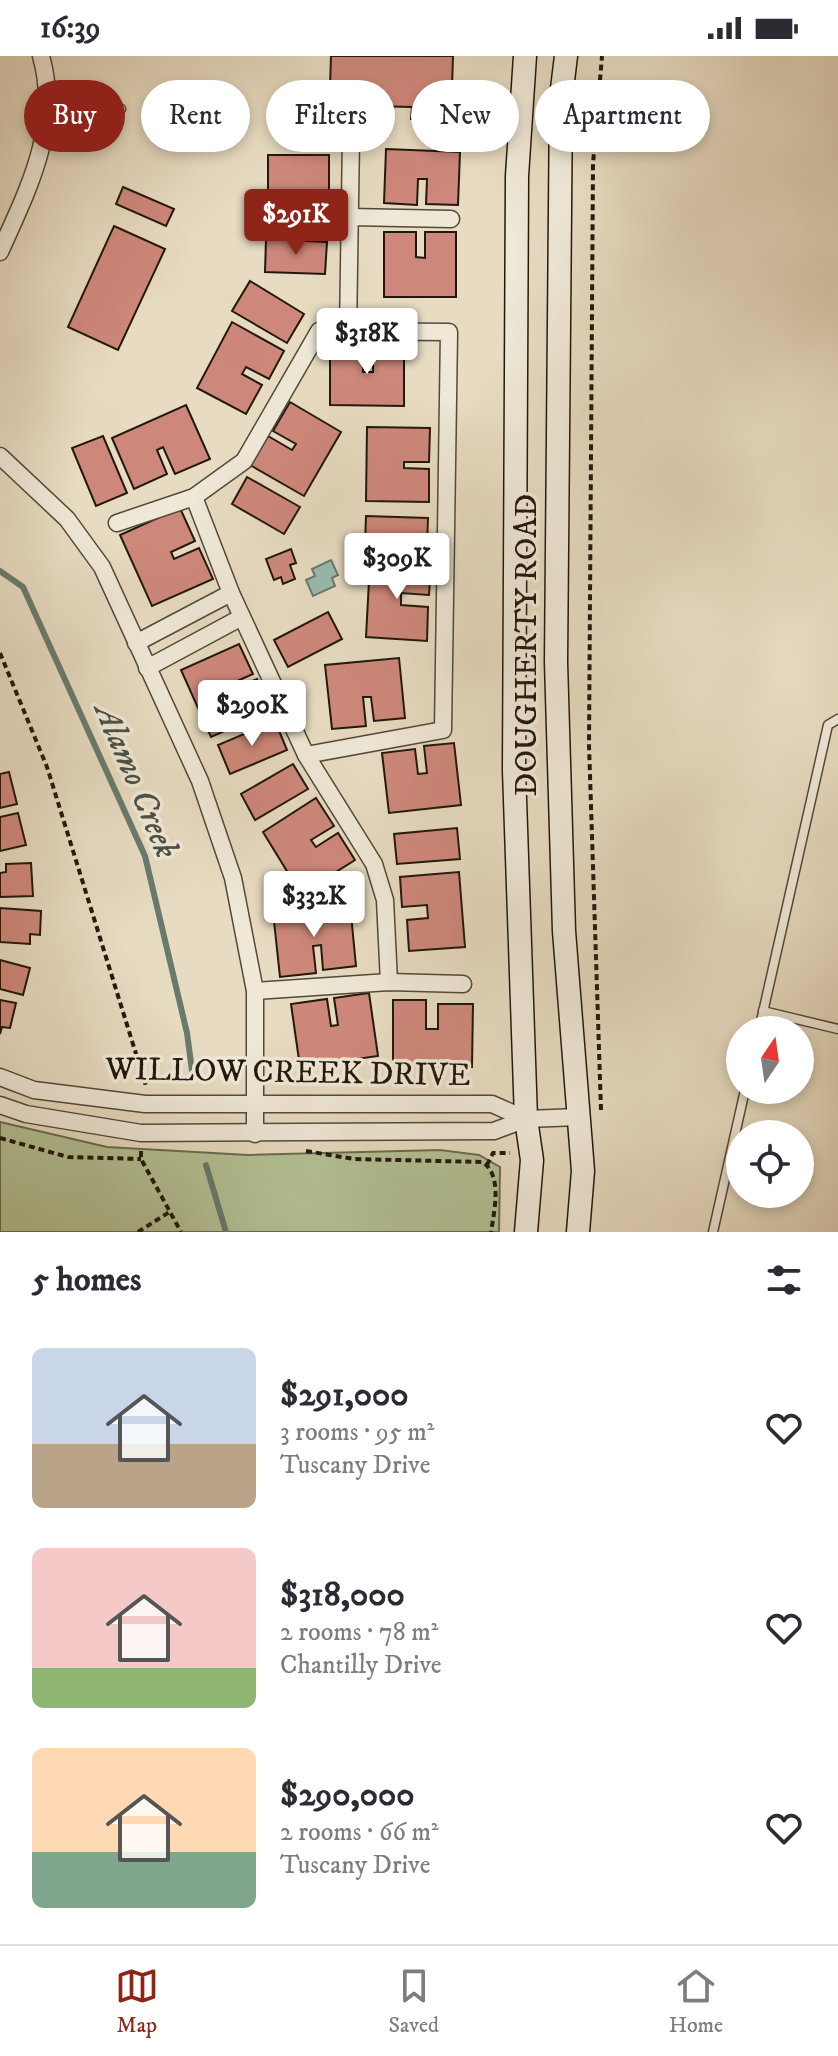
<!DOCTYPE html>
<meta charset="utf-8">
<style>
:root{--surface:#fff;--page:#f2f2f3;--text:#2b2b33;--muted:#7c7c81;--line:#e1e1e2;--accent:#8f2418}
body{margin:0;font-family:"IM FELL DW Pica",serif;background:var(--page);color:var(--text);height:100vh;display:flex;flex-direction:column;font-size:30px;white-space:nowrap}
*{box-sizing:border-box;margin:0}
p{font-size:26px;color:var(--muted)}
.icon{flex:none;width:44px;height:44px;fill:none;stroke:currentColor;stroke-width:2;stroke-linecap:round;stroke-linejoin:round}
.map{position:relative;height:1176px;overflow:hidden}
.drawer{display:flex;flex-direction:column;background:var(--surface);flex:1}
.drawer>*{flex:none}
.top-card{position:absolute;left:24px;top:24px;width:790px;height:72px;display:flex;gap:16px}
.needle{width:52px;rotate:13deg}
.fabs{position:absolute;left:726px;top:960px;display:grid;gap:16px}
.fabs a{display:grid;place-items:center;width:88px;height:88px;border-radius:50%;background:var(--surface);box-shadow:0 4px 12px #0003;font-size:40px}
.price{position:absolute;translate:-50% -68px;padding:0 18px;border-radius:8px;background:#fff;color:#222;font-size:26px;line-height:52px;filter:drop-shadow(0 2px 4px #0008)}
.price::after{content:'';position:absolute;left:50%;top:48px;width:24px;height:18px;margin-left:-12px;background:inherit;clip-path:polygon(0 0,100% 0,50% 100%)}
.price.on{background:var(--accent);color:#fff}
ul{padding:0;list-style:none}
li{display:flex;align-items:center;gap:24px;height:200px;padding:0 32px}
li span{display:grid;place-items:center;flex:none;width:224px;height:160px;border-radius:12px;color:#555}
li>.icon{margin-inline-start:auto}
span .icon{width:96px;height:96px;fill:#fffc;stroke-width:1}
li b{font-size:34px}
h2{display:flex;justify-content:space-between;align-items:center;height:96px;padding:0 32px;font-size:34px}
.pill{padding:0 28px;border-radius:36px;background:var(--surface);box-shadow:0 4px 12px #0003;font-size:28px;line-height:72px}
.pill.on{background:var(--accent);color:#fff}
.status{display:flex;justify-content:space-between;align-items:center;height:56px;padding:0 40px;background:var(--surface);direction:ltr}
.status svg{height:22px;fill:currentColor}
.tab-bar{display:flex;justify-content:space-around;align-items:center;height:112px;border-top:2px solid var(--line);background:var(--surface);font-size:22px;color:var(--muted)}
.tab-bar a{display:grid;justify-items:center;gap:4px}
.tab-bar .on{color:var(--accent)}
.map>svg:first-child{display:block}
</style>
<div class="status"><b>16:39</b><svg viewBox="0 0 49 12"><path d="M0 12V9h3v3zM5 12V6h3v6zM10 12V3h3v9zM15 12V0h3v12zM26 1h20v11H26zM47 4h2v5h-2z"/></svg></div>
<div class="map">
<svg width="838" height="1176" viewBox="0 0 838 1176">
<rect width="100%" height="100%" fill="#e7dbc1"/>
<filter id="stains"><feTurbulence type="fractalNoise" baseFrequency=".0025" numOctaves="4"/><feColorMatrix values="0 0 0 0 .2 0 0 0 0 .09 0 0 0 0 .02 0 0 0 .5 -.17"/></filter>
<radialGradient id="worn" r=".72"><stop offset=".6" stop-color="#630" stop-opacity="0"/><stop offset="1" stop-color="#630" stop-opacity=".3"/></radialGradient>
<path fill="#b3c195" stroke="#6a6c51" stroke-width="2" d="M0,1066L107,1091L248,1099L440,1094L479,1099L500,1111L499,1176H0Z"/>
<path fill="#97bbaf" stroke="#687a6e" stroke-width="2" d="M331,504L338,519L332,522L335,530L313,540L306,524L315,520L312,513Z"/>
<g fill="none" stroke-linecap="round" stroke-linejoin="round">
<g stroke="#687a6e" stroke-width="6">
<path d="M0,515L23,531L145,800L187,977L193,1022"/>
<path d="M206,1109L226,1176"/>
</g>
</g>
<g fill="#ce887b" stroke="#22180d" stroke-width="2">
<path d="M331,0H453L451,64L411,63L412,51L368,50V61L329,60Z"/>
<path d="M386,93L460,96L458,149L426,148L427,123H418L417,149L384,147Z"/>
<path d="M268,99H329V134H305V142H330L331,174H268Z"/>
<path d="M123,131L174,153L166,170L116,148Z"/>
<path d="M114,170L165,193L118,294L68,271Z"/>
<path d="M384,176H416V201L425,202V176H456V241H384Z"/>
<path d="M266,183L327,186L325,218L265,216Z"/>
<path d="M250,225L304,258L287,287L232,255Z"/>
<path d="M232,266L284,295L269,323L246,311L242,318L262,329L246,358L197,332Z"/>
<path d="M373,288L404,289V350L330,349V289H364L363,316H373Z"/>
<path d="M290,346L341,376L304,440L250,409L268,380L292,394L296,388L273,375Z"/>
<path d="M186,349L210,403L175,418L163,391L157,394L167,418L134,433L112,382Z"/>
<path d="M367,371L430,372L429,406H404V412L429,413V446L366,445Z"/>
<path d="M103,380L127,437L96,450L72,392Z"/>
<path d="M247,421L300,451L284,478L232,448Z"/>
<path d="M180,452L195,485L171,496L174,503L199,492L213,523L152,550L120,479Z"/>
<path d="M366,460L428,462L427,491L365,489Z"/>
<path d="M291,493L296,507L290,509L295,523L283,528L281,521L274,524L266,503Z"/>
<path d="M370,506L431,509L429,539L401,537V549L428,551L427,585L366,581Z"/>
<path d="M328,556L342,583L288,611L274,584Z"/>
<path d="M239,588L253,618L228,629L230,635L257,623L271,655L211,681L181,614Z"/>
<path d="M399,602L405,662L374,665L371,641H363L366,670L332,673L325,609Z"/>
<path d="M275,665L287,694L230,718L218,689Z"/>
<path d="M454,687L461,749L389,757L382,697L415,693L418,718L427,717L424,690Z"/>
<path d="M293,708L308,733L255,764L241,738Z"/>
<path d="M9,716L17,748L0,752V718Z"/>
<path d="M316,742L334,770L311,784L316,791L338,777L355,804L301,838L263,776Z"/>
<path d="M18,757L26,789L0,795V761Z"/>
<path d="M457,772L460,803L397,808L394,778Z"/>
<path d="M31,807L33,840L0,841V817L6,816V808Z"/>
<path d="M459,816L465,891L409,895L407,864L428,862L427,849L402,851L400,821Z"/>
<path d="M350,848L356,910L323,914L321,889L313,890L316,917L280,921L273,856Z"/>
<path d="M0,852L41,855L40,879L30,878V888L0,886Z"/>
<path d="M0,904L30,912L23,939L0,933Z"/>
<path d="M369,937L378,1000L300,1011L291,948L327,943L331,970L338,969L334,942Z"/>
<path d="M0,944L16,947L10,972L2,971L0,978Z"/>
<path d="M393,944H426V973H438V948H473L472,1011L393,1010Z"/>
</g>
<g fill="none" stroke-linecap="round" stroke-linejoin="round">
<g stroke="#53493a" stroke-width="11">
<g id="lane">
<path d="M48,58L121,53"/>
<path d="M763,955L838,973"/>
<path d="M759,974L828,669L838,663"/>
<path d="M713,1176L745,1034"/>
</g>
</g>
<g stroke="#53493a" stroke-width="19">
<g id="street">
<path d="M350,161L451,163"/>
<path d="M0,196C28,133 61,71 41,0"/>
<path d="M348,275L351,82"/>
<path d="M0,400L67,463L102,511L200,725L233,822L255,935V1078"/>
<path d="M194,441L231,537L306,699L374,808L385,844L389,926"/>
<path d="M117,467L194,441L244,405L319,275L449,276L443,674L306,699"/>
<path d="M136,587L231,537"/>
<path d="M147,612L242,561"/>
<path d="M255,935L389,926L463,928"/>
<path d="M0,1021L34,1034L145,1048H492L526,1063"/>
<path d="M0,1049L26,1058L141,1077L494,1075L526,1063L579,1061"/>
</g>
</g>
<g stroke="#22180d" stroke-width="25">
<g id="secondary">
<path d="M525,0L517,120L514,714L526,1063L532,1104L526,1176"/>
<path d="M566,0L561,41L556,606L564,875L583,1115L578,1176"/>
</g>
</g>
<g stroke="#22180d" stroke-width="4" stroke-dasharray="6 4" stroke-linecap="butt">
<path d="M0,597L47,711L146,1030"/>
<path d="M601,1054L589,689L593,108L602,0"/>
<path d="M0,1082L68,1101L141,1103"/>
<path d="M141,1095V1103L181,1176"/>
<path d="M306,1095L354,1103L482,1106C503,1118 494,1156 491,1176"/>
<path d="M487,1109L493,1097H510"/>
<path d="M138,1176L171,1155"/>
</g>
<use href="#lane" stroke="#efe8d7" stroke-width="8"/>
<use href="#street" stroke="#efe8d7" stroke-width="16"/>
<use href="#secondary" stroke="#efe8d7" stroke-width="22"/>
</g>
<g text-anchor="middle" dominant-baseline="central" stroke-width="7" stroke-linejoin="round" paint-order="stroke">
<g font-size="32" fill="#22180d" stroke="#efe8d7">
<text transform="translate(527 589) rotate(-90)">DOUGHERTY ROAD</text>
<text transform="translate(288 1017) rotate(1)">WILLOW CREEK DRIVE</text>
</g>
<g font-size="34" font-style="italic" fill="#4b5146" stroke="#efe8d7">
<text transform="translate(136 725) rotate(67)">Alamo Creek</text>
</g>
</g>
<rect width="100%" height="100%" filter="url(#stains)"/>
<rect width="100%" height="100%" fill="url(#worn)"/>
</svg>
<div class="fabs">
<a><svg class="needle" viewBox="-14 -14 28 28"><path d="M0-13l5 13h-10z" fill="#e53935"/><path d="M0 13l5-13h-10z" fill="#7c7c81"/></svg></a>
<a><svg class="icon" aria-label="locate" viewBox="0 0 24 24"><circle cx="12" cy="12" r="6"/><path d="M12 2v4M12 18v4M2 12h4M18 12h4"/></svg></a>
</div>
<b class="price on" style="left:296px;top:201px">$291K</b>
<b class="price" style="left:367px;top:320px">$318K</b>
<b class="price" style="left:397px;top:545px">$309K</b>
<b class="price" style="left:252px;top:692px">$290K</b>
<b class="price" style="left:314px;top:883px">$332K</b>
<div class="top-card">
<a class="pill on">Buy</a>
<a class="pill">Rent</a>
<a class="pill">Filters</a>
<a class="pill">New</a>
<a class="pill">Apartment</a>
</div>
</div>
<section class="drawer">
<h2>5 homes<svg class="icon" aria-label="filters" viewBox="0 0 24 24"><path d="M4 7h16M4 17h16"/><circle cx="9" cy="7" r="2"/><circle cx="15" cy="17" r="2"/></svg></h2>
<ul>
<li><span style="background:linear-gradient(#c9d6e8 60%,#b9a48a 0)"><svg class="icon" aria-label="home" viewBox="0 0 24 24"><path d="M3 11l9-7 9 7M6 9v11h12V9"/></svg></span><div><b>$291,000</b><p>3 rooms · 95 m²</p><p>Tuscany Drive</p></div><svg class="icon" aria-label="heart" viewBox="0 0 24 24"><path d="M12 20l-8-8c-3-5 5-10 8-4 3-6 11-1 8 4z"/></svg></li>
<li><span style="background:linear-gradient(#f6c9c9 75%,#8fb573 0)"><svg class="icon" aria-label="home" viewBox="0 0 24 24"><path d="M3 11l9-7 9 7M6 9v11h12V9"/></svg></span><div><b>$318,000</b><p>2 rooms · 78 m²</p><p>Chantilly Drive</p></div><svg class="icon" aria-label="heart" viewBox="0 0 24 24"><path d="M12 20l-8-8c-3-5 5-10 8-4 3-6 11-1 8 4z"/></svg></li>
<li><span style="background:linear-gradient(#ffd9b3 65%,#7fa58c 0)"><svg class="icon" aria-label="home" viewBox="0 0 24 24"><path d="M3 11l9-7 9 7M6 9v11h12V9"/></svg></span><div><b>$290,000</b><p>2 rooms · 66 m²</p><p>Tuscany Drive</p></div><svg class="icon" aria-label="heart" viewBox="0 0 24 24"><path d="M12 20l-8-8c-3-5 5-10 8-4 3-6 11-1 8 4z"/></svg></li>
</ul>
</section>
<nav class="tab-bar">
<a class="on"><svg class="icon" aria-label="map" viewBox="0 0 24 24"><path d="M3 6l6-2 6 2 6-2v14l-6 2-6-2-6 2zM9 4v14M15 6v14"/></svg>Map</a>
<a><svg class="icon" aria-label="saved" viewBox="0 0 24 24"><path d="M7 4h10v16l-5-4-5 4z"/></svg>Saved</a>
<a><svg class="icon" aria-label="home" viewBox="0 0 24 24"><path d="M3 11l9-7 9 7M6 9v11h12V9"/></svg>Home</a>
</nav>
